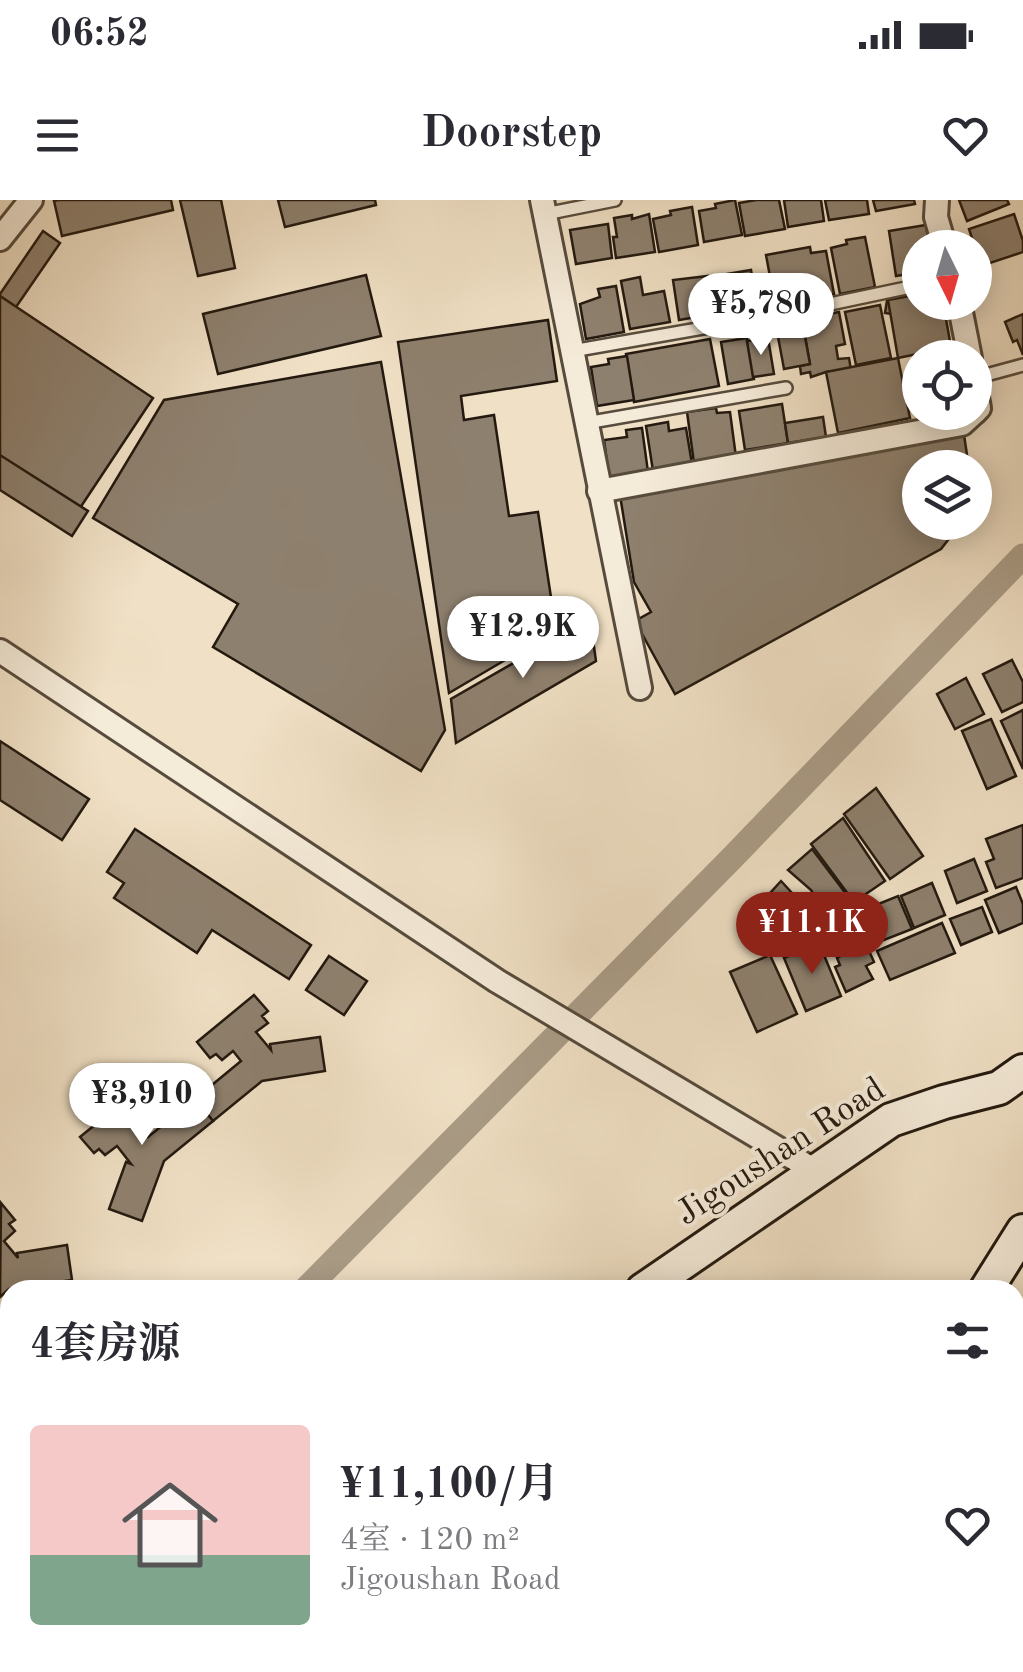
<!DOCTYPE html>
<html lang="zh">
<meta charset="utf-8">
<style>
:root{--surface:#fff;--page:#f7f7f7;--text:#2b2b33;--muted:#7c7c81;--line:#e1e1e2;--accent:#8f2418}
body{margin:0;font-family:"Old Standard TT","Noto Serif SC",serif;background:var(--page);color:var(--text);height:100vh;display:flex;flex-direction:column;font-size:38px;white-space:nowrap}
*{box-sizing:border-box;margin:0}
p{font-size:32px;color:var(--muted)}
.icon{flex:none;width:55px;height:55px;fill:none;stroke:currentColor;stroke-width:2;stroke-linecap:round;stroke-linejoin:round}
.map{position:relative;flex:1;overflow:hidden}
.side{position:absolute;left:0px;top:1080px;width:1025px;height:392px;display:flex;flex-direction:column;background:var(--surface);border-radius:30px 30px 0 0;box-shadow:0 5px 25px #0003}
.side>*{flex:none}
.needle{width:65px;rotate:175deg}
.fabs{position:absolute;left:902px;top:30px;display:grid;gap:20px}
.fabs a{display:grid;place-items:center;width:90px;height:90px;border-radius:50%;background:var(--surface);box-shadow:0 5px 25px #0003;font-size:50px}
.price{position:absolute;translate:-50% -85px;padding:0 22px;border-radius:35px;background:#fff;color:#222;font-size:32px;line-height:65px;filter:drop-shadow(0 2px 5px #0008)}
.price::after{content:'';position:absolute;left:50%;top:60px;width:30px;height:22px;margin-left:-15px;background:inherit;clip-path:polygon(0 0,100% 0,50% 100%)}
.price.on{background:var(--accent);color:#fff}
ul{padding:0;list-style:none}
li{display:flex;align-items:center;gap:30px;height:250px;padding:0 30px}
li+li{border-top:2px solid var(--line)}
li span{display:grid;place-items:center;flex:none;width:280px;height:200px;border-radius:10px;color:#555}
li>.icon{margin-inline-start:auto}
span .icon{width:120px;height:120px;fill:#fffc;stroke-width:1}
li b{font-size:42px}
h2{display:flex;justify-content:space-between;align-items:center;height:120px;padding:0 30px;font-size:42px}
.status{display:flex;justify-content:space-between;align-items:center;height:70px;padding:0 50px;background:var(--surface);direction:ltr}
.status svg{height:28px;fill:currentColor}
header{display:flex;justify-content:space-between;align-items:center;height:130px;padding:0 30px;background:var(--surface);font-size:45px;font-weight:700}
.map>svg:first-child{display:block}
</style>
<div class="status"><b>06:52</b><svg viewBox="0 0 49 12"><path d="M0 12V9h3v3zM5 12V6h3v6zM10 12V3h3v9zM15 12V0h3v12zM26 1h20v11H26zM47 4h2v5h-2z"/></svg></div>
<header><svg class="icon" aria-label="menu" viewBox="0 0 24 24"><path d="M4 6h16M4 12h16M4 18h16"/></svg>Doorstep<svg class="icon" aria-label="heart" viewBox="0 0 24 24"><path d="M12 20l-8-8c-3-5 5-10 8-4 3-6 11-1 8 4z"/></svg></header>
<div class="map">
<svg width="1023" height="1472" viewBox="0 0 1023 1472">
<rect width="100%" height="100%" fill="#f0e0c5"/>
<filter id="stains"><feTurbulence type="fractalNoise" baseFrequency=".002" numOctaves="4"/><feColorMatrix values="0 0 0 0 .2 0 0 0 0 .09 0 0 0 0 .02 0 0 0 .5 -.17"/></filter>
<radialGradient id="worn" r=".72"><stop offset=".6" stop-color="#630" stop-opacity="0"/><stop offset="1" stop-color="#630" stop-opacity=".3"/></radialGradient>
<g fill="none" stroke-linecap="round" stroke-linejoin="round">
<g stroke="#aa9c87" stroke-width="25">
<path d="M305,1090L731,659L1023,356"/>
<path d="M0,1331L10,1323"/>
</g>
</g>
<g fill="#8e806e" stroke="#23190f" stroke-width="2.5">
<path d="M58,0H171L173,10L62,36L54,1Z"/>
<path d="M180,0H221L235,68L198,76Z"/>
<path d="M278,0H375L376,5L285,27Z"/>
<path d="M735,0L742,35L704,42L699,11L716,8L715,4Z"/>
<path d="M756,0H779L785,29L745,36L739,3Z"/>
<path d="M784,0H821L824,21L788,27Z"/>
<path d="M825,0H867L869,14L829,20Z"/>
<path d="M873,0H914L915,4L876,11Z"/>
<path d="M959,0H1007L1009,4L967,21Z"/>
<path d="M692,7L698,45L659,52L653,19L671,15L670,11Z"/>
<path d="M649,14L655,52L616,58L613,37H617L614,18L632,15V19Z"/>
<path d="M1014,14L1023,41V52L981,66L969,29Z"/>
<path d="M608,24L612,58L576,64L570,30Z"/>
<path d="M926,25L930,48H920V72L896,76L889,31Z"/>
<path d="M43,31L60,43L16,107L0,96V94Z"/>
<path d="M865,37L875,87L840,94L831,48L847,44L846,40Z"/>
<path d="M810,47L811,53L826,51L834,94L798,100V105L776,109L766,55Z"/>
<path d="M751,70L757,106L721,111L715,76Z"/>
<path d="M366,75L381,136L218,174L203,114Z"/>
<path d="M708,76L714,114L679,120L673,80Z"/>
<path d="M640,77L643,95L664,91L670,122L630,129L621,81Z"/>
<path d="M616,86L624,132L586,139L580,104L600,97L598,89Z"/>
<path d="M889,88L904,90L899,115L885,113Z"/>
<path d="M904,90L917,93L913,120L899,118Z"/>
<path d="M920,94V102H943L951,147L898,158L888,100Z"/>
<path d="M0,96L153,198L80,308L0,256Z"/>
<path d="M880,105L891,158L856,165L845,112Z"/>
<path d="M839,112L845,144L836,146L838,159L849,158L851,170L826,172L811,177L810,172L801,174L800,166L810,164L802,119Z"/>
<path d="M1023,114V155L1017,140L1013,142L1005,122Z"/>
<path d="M548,120L557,181L461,196L464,220L494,215L509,316L538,312L556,430L449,493L398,142Z"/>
<path d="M802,121L810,164L784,169L776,126Z"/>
<path d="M747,138L754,179L728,184L721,142Z"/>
<path d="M768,138L774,174L753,177L747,141Z"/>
<path d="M710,139L719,186L634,202L626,154Z"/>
<path d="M627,156L634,200L597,206L591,167L609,164L608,159Z"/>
<path d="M898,158L910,218L838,233L826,172Z"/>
<path d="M381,162L445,530L421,571L213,447L238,404L93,318L164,200Z"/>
<path d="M782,204L788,243L745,250L739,211Z"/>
<path d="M716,208L717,213L730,212L736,257L694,263L687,212Z"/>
<path d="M823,217L826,237L788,243L785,223Z"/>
<path d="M668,222L669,231L686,228L692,264L653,271L646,226Z"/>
<path d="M642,228L648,272L609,277L604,240L627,237L626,230Z"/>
<path d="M964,235L969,268H920V322H962L941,349L675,494L635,421L651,412L634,382L619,289Z"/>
<path d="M0,255L88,311L72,336L0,290Z"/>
<path d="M590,419L596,461L456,543L451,499Z"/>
<path d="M1012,460L1023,482V502L1002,512L983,474Z"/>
<path d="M966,478L984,514L955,529L937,494Z"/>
<path d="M1023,510V569L1001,521Z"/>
<path d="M991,519L1016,576L987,589L962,531Z"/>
<path d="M0,541L89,599L62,640L0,600Z"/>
<path d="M876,588L923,656L890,679L844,614Z"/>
<path d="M843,618L885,681L854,702L811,644Z"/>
<path d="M1023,625V678L996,688L986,662L994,659L986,639Z"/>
<path d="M135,629L311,745L289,779L212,730L197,753L114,698L124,683L107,672Z"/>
<path d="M812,649L859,711L833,725L811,690L788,670Z"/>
<path d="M974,659L987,691L957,703L945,671Z"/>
<path d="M781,681L814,717L762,744L740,726Z"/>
<path d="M932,683L945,715L914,728L901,696Z"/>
<path d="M1016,687L1023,704V723L999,733L985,700Z"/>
<path d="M898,696L912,729L879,742L866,709Z"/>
<path d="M982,707L992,732L961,745L950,719Z"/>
<path d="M942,723L955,753L890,780L877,751Z"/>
<path d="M860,731L874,762L866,766L873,779L846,792L835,767L840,765L837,758L851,751L846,738Z"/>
<path d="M819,743L841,796L806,811L784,758Z"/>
<path d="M770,755L797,814L757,832L730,772Z"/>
<path d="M329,756L367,781L344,815L306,790Z"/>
<path d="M254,795L268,811L262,816L268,823L256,832L271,850L270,844L320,837L325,871L262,881L213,921L195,899L241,861L233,851L222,860L216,854L210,858L197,842Z"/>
<path d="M138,890L151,906L146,911L152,918L140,927L148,937L195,899L213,921L164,961L142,1021L109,1009L126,962L131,964L117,946L105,955L99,949L94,953L80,937Z"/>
<path d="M1,1003L15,1020L9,1024L15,1031L4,1041L18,1058L17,1053L67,1045L72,1080L9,1089L0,1097Z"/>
</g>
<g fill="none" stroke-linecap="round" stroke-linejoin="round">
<g stroke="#564b3c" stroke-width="16">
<g id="lane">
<path d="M545,14L615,0"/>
<path d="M572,151L783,114L920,85"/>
<path d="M975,178L1023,165"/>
<path d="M586,223L786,188"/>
</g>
</g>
<g stroke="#564b3c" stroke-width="28">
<g id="street">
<path d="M542,0L640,488"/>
<path d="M937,0L936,17L945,48"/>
<path d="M0,39L31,0"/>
<path d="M959,102L970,158"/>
<path d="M975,186L979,208L975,212"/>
<path d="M599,291L962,224L975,212"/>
<path d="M0,451L497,781L817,972"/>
</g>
</g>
<g stroke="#23190f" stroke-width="38">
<g id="secondary">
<path d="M643,1090L891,920L944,902L999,888L1023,871"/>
<path d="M986,1090L1023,1031"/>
<path d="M84,1472L98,1462"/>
<path d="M435,1472L448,1462"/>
</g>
</g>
<use href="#lane" stroke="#f5ebd9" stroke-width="11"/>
<use href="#street" stroke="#f5ebd9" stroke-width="22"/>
<use href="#secondary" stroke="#f5ebd9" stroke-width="32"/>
</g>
<g text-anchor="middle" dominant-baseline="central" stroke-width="8" stroke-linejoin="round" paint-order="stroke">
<g font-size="35" fill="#23190f" stroke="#f5ebd9">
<text transform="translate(781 952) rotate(-33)">Jigoushan Road</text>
</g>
</g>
<rect width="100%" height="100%" filter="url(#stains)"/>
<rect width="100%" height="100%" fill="url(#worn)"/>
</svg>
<div class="fabs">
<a><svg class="needle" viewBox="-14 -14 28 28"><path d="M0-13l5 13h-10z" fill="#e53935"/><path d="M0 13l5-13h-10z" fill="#7c7c81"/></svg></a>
<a><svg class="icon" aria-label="locate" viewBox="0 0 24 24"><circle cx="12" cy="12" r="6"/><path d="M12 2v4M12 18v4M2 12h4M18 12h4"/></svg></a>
<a><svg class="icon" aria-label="layers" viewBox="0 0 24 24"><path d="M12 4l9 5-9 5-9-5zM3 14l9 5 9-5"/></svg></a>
</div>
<b class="price" style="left:761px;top:158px">¥5,780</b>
<b class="price" style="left:523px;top:481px">¥12.9K</b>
<b class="price on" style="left:812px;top:777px">¥11.1K</b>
<b class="price" style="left:142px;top:948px">¥3,910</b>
<section class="side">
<h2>4套房源<svg class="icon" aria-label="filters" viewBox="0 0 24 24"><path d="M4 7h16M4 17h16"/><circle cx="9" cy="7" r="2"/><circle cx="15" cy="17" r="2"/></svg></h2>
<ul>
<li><span style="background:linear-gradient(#f6c9c9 65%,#7fa58c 0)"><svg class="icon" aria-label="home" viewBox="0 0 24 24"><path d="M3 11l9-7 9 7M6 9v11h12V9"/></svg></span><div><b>¥11,100/月</b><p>4室 · 120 m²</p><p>Jigoushan Road</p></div><svg class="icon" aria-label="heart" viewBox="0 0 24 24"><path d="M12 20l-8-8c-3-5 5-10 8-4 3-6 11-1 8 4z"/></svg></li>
</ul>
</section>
</div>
